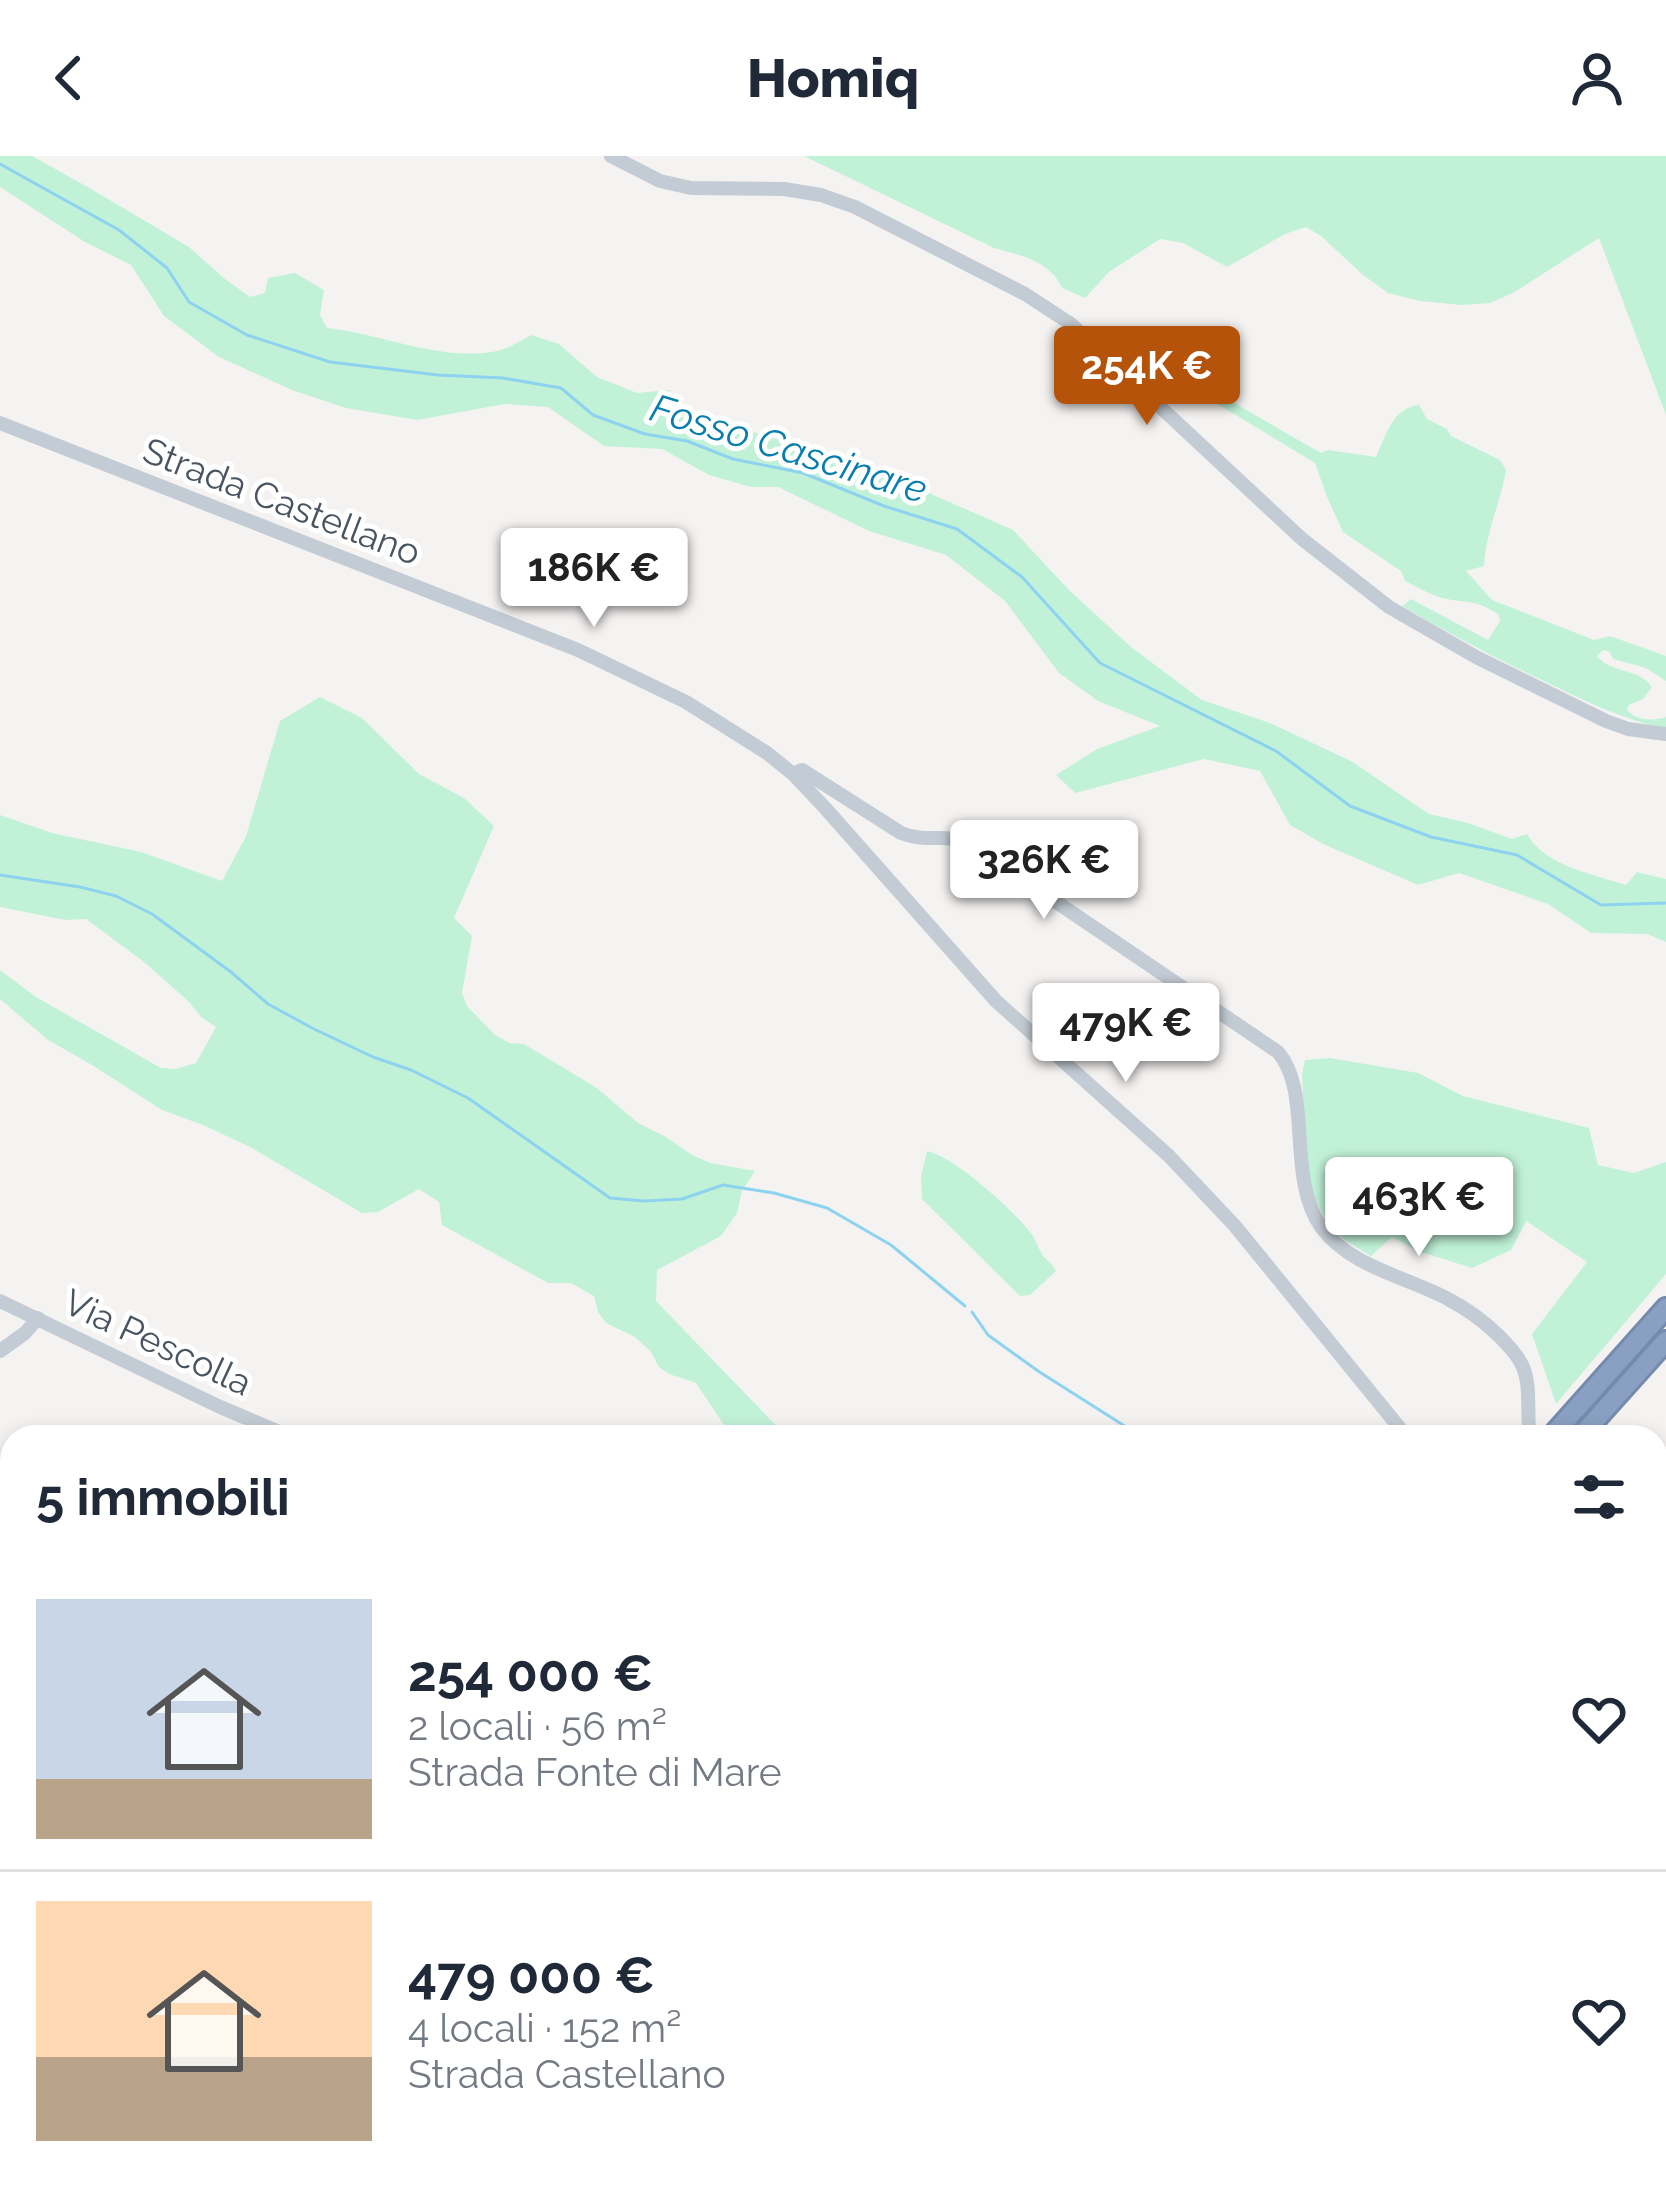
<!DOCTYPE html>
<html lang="it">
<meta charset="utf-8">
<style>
:root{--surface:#fff;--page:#f2f2f3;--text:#1f2937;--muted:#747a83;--line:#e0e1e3;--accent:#b45309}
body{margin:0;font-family:Raleway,sans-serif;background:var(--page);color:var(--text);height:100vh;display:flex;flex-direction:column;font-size:45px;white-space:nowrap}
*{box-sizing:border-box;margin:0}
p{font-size:39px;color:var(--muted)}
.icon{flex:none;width:66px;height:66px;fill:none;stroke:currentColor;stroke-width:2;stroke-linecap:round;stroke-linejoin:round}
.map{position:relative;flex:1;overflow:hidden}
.panel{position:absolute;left:0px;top:1269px;width:1668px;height:768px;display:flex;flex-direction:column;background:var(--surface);border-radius:36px 36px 0 0;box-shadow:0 6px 18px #0003}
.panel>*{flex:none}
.price{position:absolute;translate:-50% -102px;padding:0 27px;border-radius:12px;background:#fff;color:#222;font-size:39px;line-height:78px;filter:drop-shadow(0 3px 6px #0008)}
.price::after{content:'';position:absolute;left:50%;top:72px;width:36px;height:27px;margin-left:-18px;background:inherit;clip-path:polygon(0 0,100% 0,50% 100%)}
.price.on{background:var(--accent);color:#fff}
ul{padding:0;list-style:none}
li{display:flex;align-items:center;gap:36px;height:300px;padding:0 36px}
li+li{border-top:3px solid var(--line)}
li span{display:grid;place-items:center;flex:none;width:336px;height:240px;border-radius:0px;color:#555}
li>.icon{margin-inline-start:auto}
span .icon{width:144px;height:144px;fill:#fffc;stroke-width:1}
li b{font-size:51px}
h2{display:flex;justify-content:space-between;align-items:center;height:144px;padding:0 36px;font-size:51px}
header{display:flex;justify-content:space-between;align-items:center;height:156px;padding:0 36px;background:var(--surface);font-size:54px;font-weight:800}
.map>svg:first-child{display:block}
</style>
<header><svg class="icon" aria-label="back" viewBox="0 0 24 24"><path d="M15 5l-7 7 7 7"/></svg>Homiq<svg class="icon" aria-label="person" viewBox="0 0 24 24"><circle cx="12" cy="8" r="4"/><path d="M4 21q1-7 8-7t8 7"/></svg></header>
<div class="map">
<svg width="1666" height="2037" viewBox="0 0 1666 2037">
<rect width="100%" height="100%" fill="#f5f3f2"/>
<g fill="#c1f2d8">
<path d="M0,0H32L86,30L189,91L225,123L250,141L265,137L268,122L295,117L324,134L320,159L327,172C384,178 439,206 497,195C509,192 520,185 531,179L559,188L597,221L637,237L669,234L689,260L708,259L747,274L877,314L1013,374L1070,435L1131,491L1202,544L1270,567L1351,605L1429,658L1468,667L1512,683L1527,678C1545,710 1593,718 1626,729L1637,716L1666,723V786L1647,778L1591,777L1548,748L1459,717L1418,729L1323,688L1290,669L1260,615L1204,603L1075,637L1056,619L1097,593L1160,570L1098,545L1059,517L1005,445L946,399L869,375L778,331H751L709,319L662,293L604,290L548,251L505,248L417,264L346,252L292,234L219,201L164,160L131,109L85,86L0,31Z"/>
<path d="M804,0H1666V259L1599,82L1513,137L1490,147L1462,149L1420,145L1388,137L1363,119L1321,80L1306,71L1285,78L1227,111L1183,87L1160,83L1109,116L1085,142L1062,132C1050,105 1020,99 994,92Z"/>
<path d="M1149,198L1321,297L1328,294L1376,301C1386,279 1393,251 1419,249L1427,263L1447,273L1451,280L1500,304L1506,314C1500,349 1486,375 1484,410L1466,415L1492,444L1594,484L1610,480L1666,500V525L1646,512L1613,503L1610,496L1603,494L1597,500C1611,518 1640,512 1652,531L1643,543L1629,549L1627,554C1637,565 1653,565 1666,561V573C1625,564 1589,547 1552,529C1501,505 1451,479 1402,450L1411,443L1488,484L1500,465L1499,459C1475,442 1467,448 1442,442C1429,438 1417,431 1405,425L1401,415L1343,376L1327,341L1315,307L1145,204Z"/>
<path d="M320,541L362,562L419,618L464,642L494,670L454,762L472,780L462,837L467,850L495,879L510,887L524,888L597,932L638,967L666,981L692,999L711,1007L755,1015L742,1035L737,1057L721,1080L657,1114L656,1145L787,1281H732L696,1227L669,1218L659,1211L651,1196L635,1181L606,1167L598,1156L594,1140L571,1127H548L442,1069L439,1046L419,1033L378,1056L362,1057L250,991L203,969L162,954L92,909L48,884L0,843V814L36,841L161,912L175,913L196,907L216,871L202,862L188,845L144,806L86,763L65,764L0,751V659L52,677L141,696L222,725L246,680L280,565Z"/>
<path d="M1330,902L1418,917L1463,940L1589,972L1598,1009L1634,1017L1666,1006V1118L1556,1248L1532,1178L1587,1106L1526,1065L1511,1094L1472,1112L1418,1095L1392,1081L1371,1100C1361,1093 1348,1087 1339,1079C1298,1039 1305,971 1302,918L1305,904Z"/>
<path d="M927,995C955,1001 1012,1053 1030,1076C1036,1083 1038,1093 1044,1101C1048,1105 1053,1109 1056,1115L1030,1139L1020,1140L922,1043L921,1020Z"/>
<path d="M685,2025H741L746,2032L752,2025H817L809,2037H693Z"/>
</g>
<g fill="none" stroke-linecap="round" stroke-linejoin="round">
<g stroke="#8dd3f0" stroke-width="3">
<path d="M0,8L119,74L167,112L189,146L247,179L330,206L438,219L503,222L561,232L593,259L645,278L687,285L733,303L803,317L884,350L957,373L1022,421L1100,507L1276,595L1350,650L1431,681L1517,699L1601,749L1666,747"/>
<path d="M0,719L80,731L116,740L152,758L231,816L268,848L314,873L373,901L411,914L468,942L610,1042L644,1045L682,1043L723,1029L774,1037L827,1052L891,1089L965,1150"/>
<path d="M972,1156L988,1179L1038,1215L1142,1281"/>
<path d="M1656,1676L1666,1683"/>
</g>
<g stroke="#748bae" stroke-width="24">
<g id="highway">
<path d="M1551,1281L1666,1152"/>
<path d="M1580,1281L1666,1185"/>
<path d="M830,2037L839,2025"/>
<path d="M854,2037L863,2025"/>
</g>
</g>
<g stroke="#c3cbd4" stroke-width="14">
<path d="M611,0L660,25L691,32L784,33L821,39L855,51L1025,138L1071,168L1302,383L1389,451L1476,501L1606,565L1628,573L1666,578"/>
<path d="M0,267L578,494L686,546L767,597L793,618L826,653L996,845L1169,1000L1235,1070L1407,1281"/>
<path d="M793,618L802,614L901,677C928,687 941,678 966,685L1278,896C1313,937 1286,1020 1321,1071C1350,1111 1407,1121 1448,1143C1467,1153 1484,1165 1499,1180C1507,1188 1517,1198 1522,1209C1532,1230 1526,1258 1530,1281"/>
<path d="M0,1145L218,1250L291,1281"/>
<path d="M0,1195L25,1177L38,1162"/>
<path d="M1656,1560L1666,1570"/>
<path d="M0,1740L12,1734"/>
<path d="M1656,2021L1666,2009"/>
<path d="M469,2025L477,2037"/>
</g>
<g stroke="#b2bfd1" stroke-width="16">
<path d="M1656,1879L1666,1867"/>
<path d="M1531,2037L1540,2025"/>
</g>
<use href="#highway" stroke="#89a0c2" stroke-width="18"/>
</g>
<g text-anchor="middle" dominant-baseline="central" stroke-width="10" stroke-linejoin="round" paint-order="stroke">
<g font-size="36" fill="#495461" stroke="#fff">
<text transform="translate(282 345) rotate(21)">Strada Castellano</text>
<text transform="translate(158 1186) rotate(25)">Via Pescolla</text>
</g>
<g font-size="39" font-style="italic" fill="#087dae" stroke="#fff">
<text transform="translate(789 292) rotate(17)">Fosso Cascinare</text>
</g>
</g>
</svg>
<b class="price on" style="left:1147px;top:272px">254K €</b>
<b class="price" style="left:594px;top:474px">186K €</b>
<b class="price" style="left:1044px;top:766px">326K €</b>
<b class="price" style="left:1126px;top:929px">479K €</b>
<b class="price" style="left:1419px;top:1103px">463K €</b>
<section class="panel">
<h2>5 immobili<svg class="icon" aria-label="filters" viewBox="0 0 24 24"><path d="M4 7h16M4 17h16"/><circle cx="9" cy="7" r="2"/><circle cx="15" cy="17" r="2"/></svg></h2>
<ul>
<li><span style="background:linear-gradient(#c9d6e8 75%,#b9a48a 0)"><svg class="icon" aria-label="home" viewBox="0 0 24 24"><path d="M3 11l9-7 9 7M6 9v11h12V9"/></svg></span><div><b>254 000 €</b><p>2 locali · 56 m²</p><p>Strada Fonte di Mare</p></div><svg class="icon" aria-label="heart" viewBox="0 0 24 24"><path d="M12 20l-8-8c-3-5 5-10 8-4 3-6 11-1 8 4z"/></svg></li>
<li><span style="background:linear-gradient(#ffd9b3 65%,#b9a48a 0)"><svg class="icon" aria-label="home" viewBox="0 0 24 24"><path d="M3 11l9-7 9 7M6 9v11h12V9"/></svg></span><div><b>479 000 €</b><p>4 locali · 152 m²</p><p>Strada Castellano</p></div><svg class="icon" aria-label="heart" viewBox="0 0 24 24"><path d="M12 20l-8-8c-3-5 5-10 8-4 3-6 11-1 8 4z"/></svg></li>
</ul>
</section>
</div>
